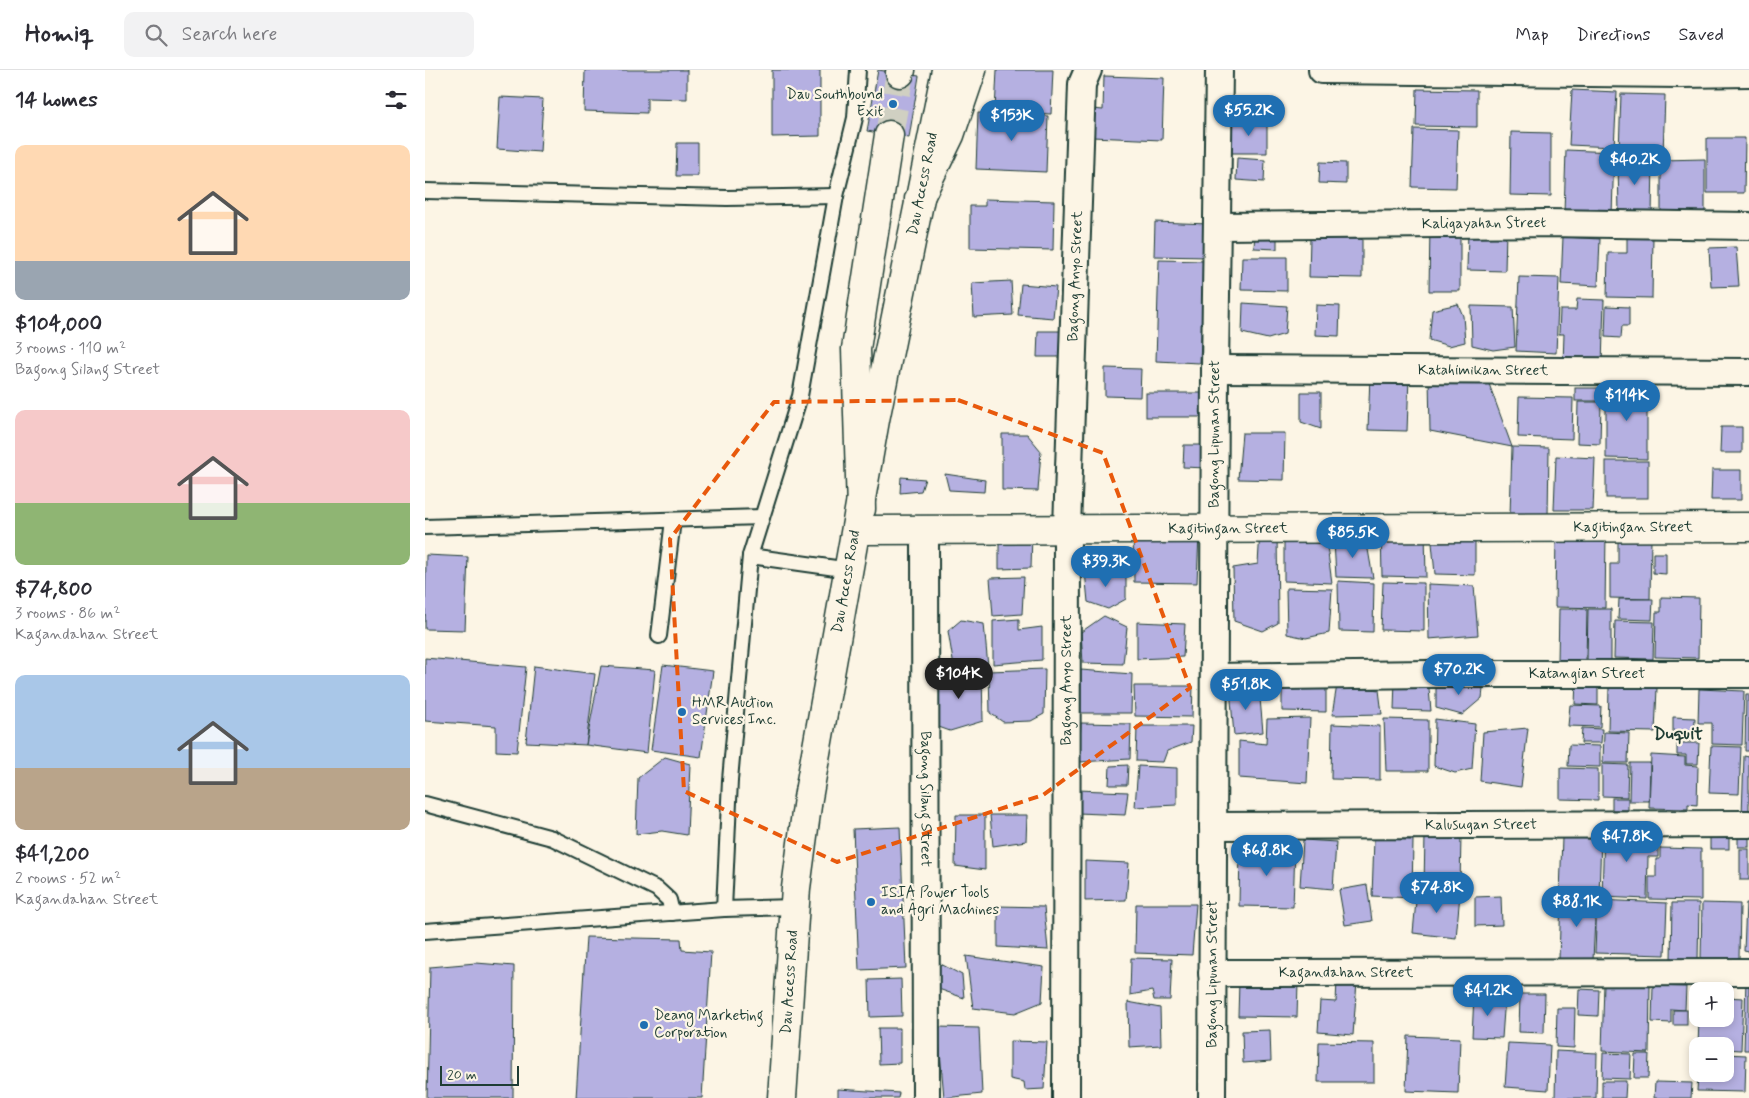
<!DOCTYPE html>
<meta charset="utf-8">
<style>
:root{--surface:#fff;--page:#f2f2f3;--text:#2b2b33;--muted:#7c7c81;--line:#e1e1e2;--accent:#1f6fb2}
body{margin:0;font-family:Mynerve,sans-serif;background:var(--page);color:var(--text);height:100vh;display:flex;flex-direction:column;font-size:19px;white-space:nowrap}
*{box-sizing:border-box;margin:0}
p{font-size:16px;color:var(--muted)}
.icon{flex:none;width:28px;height:28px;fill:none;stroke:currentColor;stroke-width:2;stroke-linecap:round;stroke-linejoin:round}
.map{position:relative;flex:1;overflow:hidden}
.details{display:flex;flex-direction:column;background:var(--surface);width:425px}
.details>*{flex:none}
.tools{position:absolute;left:1264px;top:912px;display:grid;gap:10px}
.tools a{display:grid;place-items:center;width:45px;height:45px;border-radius:10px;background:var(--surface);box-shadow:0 2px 8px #0003;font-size:25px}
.scale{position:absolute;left:15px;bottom:12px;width:79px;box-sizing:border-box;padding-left:5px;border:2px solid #1f3d34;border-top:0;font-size:14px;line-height:18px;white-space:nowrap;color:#1f3d34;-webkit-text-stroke:4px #fcf5e5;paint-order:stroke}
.price{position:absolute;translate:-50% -42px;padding:0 11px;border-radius:18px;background:var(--accent);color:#fff;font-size:16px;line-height:32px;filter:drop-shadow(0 1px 2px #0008)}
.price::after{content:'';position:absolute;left:50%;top:30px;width:15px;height:11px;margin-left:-8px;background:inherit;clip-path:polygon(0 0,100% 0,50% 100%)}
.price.on{background:#222;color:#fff}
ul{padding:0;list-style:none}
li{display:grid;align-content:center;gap:10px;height:265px;padding:0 15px}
li span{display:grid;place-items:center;height:155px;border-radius:10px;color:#555}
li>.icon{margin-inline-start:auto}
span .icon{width:90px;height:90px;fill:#fffc;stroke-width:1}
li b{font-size:21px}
h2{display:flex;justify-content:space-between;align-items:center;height:60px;padding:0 15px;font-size:21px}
header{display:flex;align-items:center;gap:30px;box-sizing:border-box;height:70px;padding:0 25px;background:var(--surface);border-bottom:1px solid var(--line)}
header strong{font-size:24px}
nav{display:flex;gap:28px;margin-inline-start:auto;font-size:18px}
.search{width:350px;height:45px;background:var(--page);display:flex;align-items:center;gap:12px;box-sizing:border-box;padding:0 18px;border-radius:10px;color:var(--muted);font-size:19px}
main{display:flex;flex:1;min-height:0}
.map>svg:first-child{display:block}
</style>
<header>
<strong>Homiq</strong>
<div class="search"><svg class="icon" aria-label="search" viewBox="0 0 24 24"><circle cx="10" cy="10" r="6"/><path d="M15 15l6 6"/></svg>Search here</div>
<nav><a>Map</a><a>Directions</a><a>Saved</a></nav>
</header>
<main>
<section class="details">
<h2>14 homes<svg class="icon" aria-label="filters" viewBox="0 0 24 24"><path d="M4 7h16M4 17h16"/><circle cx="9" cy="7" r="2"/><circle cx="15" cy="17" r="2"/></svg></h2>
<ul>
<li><span style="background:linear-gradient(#ffd9b3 75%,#9aa5b1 0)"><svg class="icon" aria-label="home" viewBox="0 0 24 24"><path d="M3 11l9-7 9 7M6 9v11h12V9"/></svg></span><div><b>$104,000</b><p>3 rooms · 110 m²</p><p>Bagong Silang Street</p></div></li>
<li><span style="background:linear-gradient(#f6c9c9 60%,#8fb573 0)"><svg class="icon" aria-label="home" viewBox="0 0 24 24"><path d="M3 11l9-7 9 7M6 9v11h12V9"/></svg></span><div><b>$74,800</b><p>3 rooms · 86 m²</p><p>Kagandahan Street</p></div></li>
<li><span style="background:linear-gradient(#a9c7e8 60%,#b9a48a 0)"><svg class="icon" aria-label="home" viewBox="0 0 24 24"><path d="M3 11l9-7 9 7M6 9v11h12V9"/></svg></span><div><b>$41,200</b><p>2 rooms · 52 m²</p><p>Kagandahan Street</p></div></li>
</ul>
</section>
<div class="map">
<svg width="1324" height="1028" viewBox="0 0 1324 1028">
<rect width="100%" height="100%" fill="#fcf5e5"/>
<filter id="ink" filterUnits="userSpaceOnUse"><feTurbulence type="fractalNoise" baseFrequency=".02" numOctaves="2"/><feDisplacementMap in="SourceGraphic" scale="10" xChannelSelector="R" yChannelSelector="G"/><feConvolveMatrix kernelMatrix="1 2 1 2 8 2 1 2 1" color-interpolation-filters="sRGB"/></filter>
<g filter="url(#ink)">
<g fill="#b5b0e1" stroke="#1f3d34">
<path d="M160,0H262V29L222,28V43L159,41Z"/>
<path d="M347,0H395V66L347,67Z"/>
<path d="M453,0L494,6L484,68L442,61Z"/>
<path d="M572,0H628L626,44L570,41Z"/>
<path d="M679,6L739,8L737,70L667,67L668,39L678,40Z"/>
<path d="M992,19L1052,20V57L991,56Z"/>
<path d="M1147,20L1192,22L1189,77L1144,75Z"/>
<path d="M1196,24L1240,25L1238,84L1194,82Z"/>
<path d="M75,27L118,29L115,82L72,79Z"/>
<path d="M553,43L623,46L621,102L551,99Z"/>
<path d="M807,51H842V83H806Z"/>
<path d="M989,59L1033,60L1031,118L987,117Z"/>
<path d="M1086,62L1126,63V126L1085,125Z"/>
<path d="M1282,68H1320L1319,123H1282Z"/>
<path d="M252,73H273V106H251Z"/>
<path d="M1141,80L1189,82L1187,145L1139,143Z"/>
<path d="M1193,87H1228L1227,146H1194Z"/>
<path d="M812,88L840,90L839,112L811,110Z"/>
<path d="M1280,89V145H1236V90Z"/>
<path d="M895,92L921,93V114L894,113Z"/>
<path d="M560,129L629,131L628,180L545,178V136H560Z"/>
<path d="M730,152L784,154L783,187L729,186Z"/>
<path d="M1005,156L1035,157V221H1004Z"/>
<path d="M1043,160H1081L1080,201L1042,200Z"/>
<path d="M830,161L852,162V179L829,178Z"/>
<path d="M1202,166H1228L1227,228L1182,227L1183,183H1202Z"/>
<path d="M1138,167L1175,169L1173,216L1136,214Z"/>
<path d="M885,168L937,169V208L884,207Z"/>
<path d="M1311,177L1314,216L1286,217L1284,178Z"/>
<path d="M817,187H862V221L816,220Z"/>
<path d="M734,190L779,191L775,293L731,291Z"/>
<path d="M1094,207L1134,208L1131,283L1091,281Z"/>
<path d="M586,211L588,245L549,247L547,213Z"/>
<path d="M596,214L631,217L628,248L593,245Z"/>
<path d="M1152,229L1179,230L1177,295L1138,294L1139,264H1134L1135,240H1151Z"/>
<path d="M818,233L862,236L860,264L843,269L817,263Z"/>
<path d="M1033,234L1038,246L1040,272L1024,276L1004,270L1007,240Z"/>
<path d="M891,235L915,236L914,266L890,265Z"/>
<path d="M1046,236L1088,237L1090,277L1068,280L1047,275Z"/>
<path d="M1181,236L1204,237V256H1197L1196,268L1180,267Z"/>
<path d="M613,261H635L634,287H612Z"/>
<path d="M680,298L716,299L715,327L680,326Z"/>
<path d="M1060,303L1087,377L1005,361L1004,307Z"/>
<path d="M945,305L984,306L982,361L943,360Z"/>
<path d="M1181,316H1222V389L1181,388Z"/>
<rect x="1150" y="318" width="23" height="13"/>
<path d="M876,322H896V359L876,352Z"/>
<rect x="721" y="323" width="60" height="24"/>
<path d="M1094,327L1148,328L1147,369L1093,367Z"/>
<path d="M1153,332H1176L1175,374L1152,373Z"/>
<path d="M1296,357H1317V383H1295Z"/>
<path d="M817,363H860L859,410L813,409Z"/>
<path d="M577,364H602L616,381L613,421L577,420Z"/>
<path d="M759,375H783L782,398L758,397Z"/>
<path d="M1087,377L1124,378L1123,446H1085Z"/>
<path d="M1131,386L1170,388L1168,440H1129Z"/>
<rect x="1181" y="391" width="42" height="37"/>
<path d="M1287,400H1316V430H1286Z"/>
<path d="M520,404L560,410L559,422L524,420Z"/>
<path d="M476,407L500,409L496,421L475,423Z"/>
<path d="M835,461L852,462L853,553L838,561L809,551L808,498L833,494Z"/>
<path d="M956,461L1000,462L1001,507L957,506Z"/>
<path d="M574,462L607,463L606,498L574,499Z"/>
<path d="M774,462L772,513L709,512L708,463Z"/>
<path d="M1131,462L1181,463L1180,538L1130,537Z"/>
<path d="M859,464L901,469L907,513L859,511Z"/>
<path d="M1193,467L1226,468L1225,529L1185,528V494H1193Z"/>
<path d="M941,468L948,508L911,507L909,471Z"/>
<path d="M1050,472V505L1010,504L1007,473Z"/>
<path d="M1228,483H1241V504L1228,503Z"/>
<path d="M1,485L43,487L40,560L0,559Z"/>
<path d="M660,501L701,502V529L683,539L663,532Z"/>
<path d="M599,507L597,544L568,546L565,508Z"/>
<path d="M913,511L949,513L948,562L914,561Z"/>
<path d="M958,512L999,513V561L956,560Z"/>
<path d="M1003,514L1049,516L1053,565L1004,569Z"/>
<path d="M861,518L907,519L904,563L881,568L862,564Z"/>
<path d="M1236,527L1274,528L1273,588L1230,587L1231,542H1236Z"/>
<path d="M1194,529H1228L1227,550L1193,549Z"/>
<path d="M1134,539H1162L1161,591H1133Z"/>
<path d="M1163,539H1186V591H1162Z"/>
<path d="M679,546L702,557L698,594L658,593L656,562Z"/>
<path d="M594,549V560L617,557V590L568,594V551Z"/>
<path d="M536,550L559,554L563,597H529L523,561Z"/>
<path d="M1190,551L1229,552L1228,589L1189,588Z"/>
<path d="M712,552L760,554L758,587L712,589Z"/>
<path d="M0,588L101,597L92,682L71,681V656L0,651Z"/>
<path d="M238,595L288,601L276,687L226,680Z"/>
<path d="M109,596L170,604L161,675L101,672Z"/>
<path d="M176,596L230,600L222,683L161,675Z"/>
<path d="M620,599L619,644L606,651L578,652L565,643L564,601Z"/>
<path d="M656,600L707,604L706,643H656Z"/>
<path d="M557,602L558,651L525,661L511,656L512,604Z"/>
<path d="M1003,608L1006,641L969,640L970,609Z"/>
<path d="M1059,610L1057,628L1037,645L1011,638V615Z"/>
<path d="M857,611L901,613V642L857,641Z"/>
<path d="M1151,611L1173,612V635L1150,634Z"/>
<path d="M912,615L954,620L957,644L907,645Z"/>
<path d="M709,616H768L767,647L710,646Z"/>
<path d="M834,617L838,662L809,665L805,619Z"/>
<path d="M1184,617L1232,618L1230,662L1183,661Z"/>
<path d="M1274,619L1319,621L1317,675L1287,674V653H1273Z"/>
<path d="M1321,624H1324V681H1320Z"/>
<path d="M1145,635L1176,636L1175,657L1143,656Z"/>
<path d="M1248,647L1270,648L1269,671L1248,670Z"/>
<path d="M885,648L882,713L814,708V671L841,674L842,649Z"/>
<path d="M959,649L1003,650V701H961Z"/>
<path d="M1010,649L1050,654L1047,699L1030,703L1009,696Z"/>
<path d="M656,653L706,654L705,689L654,692Z"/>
<path d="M907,654L955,656V710L906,709Z"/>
<path d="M712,656H767L766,672L742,681L738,692L711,691Z"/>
<path d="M1103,658L1096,717L1055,711L1058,662Z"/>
<path d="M1157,658L1177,659L1176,673H1156Z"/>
<path d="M1179,662L1204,663L1203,693H1178Z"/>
<path d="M1252,673H1274L1273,694H1261V685H1252Z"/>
<path d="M1144,675L1175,676V697L1143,696Z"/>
<path d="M1286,676L1316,677L1314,724L1284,723Z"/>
<path d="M1226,685L1260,687V695L1273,696L1272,735L1263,734V739L1224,738Z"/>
<path d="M1319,686L1324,687V745H1317Z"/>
<path d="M240,687L265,694L262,765L237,761L211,764L213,708Z"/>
<path d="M1205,693H1225L1224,731H1204Z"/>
<path d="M1177,694L1203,695L1202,727L1177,726Z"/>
<path d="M703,695L702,715H684L685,696Z"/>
<path d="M713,696L752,698V735L710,737Z"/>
<path d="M1135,698L1173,699V730L1135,729Z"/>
<path d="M653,720L703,722L700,745L653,743Z"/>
<rect x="1187" y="728" width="16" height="12"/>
<path d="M531,745H560V800L530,796Z"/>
<path d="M565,745H602L601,771L568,776Z"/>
<path d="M475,757L481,898L434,900L428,759Z"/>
<path d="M1179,760L1233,762V787H1223L1222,829L1177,827Z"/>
<rect x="1285" y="761" width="19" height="18"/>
<rect x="1313" y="762" width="11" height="15"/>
<path d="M1000,765L1036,766L1035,816H999Z"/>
<path d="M1137,768L1176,769L1174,824L1135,823Z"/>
<path d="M949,769L988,770L987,828L947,826Z"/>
<path d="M878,770L911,772L908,819L875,816Z"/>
<path d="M815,777L870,778L868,837L814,836Z"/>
<path d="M1235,778L1276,779V830L1224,829V807H1231V789H1235Z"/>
<rect x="1315" y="779" width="9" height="31"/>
<path d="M660,791L704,793L701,830L660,831Z"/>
<path d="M942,815L947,851L920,855L914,820Z"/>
<path d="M992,820L1035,824L1031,868L988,863Z"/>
<path d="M1076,826L1077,855L1050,856V827Z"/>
<path d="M1136,826L1171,827L1168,890L1134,889Z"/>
<path d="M1172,830L1242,833L1240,885L1170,883Z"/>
<path d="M1247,833H1274L1273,890H1246Z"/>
<path d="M1277,833L1315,834L1314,888H1276Z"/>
<path d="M1321,833H1324V882L1319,881Z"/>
<path d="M711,834H771L767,885L710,883Z"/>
<path d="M573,836L619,837L623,880L573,877Z"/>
<path d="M161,867L256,869L257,880L286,882L277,1028H151Z"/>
<path d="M541,886L619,897L617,932L590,943L548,938Z"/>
<path d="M706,888L747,889L745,930H729L727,921L705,925Z"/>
<path d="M506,889L537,905L539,928L508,917Z"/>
<path d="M51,893L89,896L88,1028H2L5,897Z"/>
<path d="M476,909L477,946L445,947L444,910Z"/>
<path d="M1321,909H1324V980H1319Z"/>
<path d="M912,910L932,912L928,965L893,962L895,931L911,932Z"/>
<path d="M814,912L873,913L872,947L813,946Z"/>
<path d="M1179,914L1225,916L1224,983L1177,981Z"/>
<path d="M1228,916L1261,917L1260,940L1246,939V953L1227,952Z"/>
<path d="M1154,919L1174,920L1173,946L1153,945Z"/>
<path d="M1095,924H1120L1119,963L1094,962Z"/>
<path d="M1049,925L1080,927L1077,968L1047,967Z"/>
<path d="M1300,927L1318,928L1316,980L1300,979V976H1273L1274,949H1300Z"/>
<path d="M703,932L735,938L736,975L704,977Z"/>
<path d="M1132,938H1150L1149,978L1131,977Z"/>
<rect x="1248" y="940" width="14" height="15"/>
<path d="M513,957L554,958L557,1024L519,1028Z"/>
<path d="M453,958H475V993L454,994Z"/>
<path d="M845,960L846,991L818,993L817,961Z"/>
<path d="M983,966L1035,968L1033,1023L981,1021Z"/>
<path d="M585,971L622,972L619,1019L600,1020L599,1012L585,1009Z"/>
<path d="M894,972L949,973V1012H893Z"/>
<path d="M1083,973L1125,975L1123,1020L1080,1017Z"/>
<path d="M1131,981L1172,983L1171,1028H1130Z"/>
<path d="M1178,983L1206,984L1205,1009L1177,1008Z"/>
<path d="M1210,984H1224L1223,1008H1209Z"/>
<path d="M1300,984L1321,985L1320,1022L1272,1021L1273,1004H1300Z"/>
<path d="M1177,1011H1201L1200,1028H1177Z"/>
<path d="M1230,1012L1267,1013L1266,1028H1229Z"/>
<path d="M413,1019L474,1023L473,1028H413Z"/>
</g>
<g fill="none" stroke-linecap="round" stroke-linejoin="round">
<path stroke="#d0d0c2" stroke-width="28" stroke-dasharray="28 14" stroke-linecap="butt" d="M464,65L475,3"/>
<g stroke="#1f3d34" stroke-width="18">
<g id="service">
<path d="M0,121L302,128L411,126"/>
<path d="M0,457L337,447"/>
<path d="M325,486L425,500"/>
<path d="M234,566L248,450"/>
<path d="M0,734L127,768L232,819L244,830L247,843"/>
<path d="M299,839L305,710L325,486L375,326L411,126L430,48L433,0"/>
<path d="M0,861L299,839L370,837"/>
</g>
</g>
<g stroke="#1f3d34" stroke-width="30">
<g id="minor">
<path d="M897,0L1256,4L1324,3"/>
<path id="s1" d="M794,156L1121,153L1324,156"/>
<path id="s2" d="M790,299L1324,302"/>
<path id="s3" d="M500,460L501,1028"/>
<path id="s4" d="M790,607L1002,604H1324"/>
<path id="s5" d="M788,756L1324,754"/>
<path id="s6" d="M787,903L1324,902"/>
<path id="s7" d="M641,1028L642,458L657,14L663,0"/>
<path id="s8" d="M787,1028L790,299L794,0"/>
</g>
</g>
<g stroke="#1f3d34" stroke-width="31">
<g id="tertiary">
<path id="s9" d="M432,460L1324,457"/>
</g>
</g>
<g stroke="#1f3d34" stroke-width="31">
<g id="primary">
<path id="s10" d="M357,1028L371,818L383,728L450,350L521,0"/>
</g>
</g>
<g stroke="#1f3d34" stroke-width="31">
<g id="motorway">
<path d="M475,3L476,0"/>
<path d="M494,129L525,65L547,0"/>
<path d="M436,439L431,279L464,65"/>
</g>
</g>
<use href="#service" stroke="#fcf5e5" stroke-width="14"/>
<use href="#minor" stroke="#fcf5e5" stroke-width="26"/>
<use href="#tertiary" stroke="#fcf5e5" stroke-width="28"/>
<use href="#primary" stroke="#fcf5e5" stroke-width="28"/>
<use href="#motorway" stroke="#fcf5e5" stroke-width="28"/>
</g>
</g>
<path fill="none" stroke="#e8590c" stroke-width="4" stroke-dasharray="10 6" stroke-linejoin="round" d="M533,330L678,383L765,618L618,725L412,792L259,721L245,469L349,332Z"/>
<g fill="#1f6fb2" stroke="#fcf5e5" stroke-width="2">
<circle cx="468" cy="34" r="5"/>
<circle cx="257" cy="642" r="5"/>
<circle cx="446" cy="832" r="5"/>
<circle cx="219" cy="955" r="5"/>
</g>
<g text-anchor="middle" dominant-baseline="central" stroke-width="4.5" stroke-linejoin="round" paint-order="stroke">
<g font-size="15" fill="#1f3d34" stroke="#fcf5e5" text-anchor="start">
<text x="458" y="25" text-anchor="end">Dau Southbound<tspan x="458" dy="17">Exit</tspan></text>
<text x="267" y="633">HMR Auction<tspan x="267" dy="17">Services Inc.</tspan></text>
<text x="456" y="823">ISIA Power Tools<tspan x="456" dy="17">and Agri Machines</tspan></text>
<text x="229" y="946">Deang Marketing<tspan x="229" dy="17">Corporation</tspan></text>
</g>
<g font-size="15" fill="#1f3d34" stroke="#fcf5e5">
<text stroke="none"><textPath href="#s10" startOffset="926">Dau Access Road</textPath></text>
<text stroke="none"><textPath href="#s1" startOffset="265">Kaligayahan Street</textPath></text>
<text stroke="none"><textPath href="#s7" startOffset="822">Bagong Anyo Street</textPath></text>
<text stroke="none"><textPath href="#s2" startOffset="268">Katahimikan Street</textPath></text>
<text stroke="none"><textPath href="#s8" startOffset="664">Bagong Lipunan Street</textPath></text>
<text stroke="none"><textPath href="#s9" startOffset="371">Kagitingan Street</textPath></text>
<text stroke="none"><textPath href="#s9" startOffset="776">Kagitingan Street</textPath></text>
<text stroke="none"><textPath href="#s10" startOffset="521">Dau Access Road</textPath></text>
<text stroke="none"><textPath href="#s4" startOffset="372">Katangian Street</textPath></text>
<text stroke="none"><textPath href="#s7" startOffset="418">Bagong Anyo Street</textPath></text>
<text stroke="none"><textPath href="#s3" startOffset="269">Bagong Silang Street</textPath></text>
<text stroke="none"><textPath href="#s5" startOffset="268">Kalusugan Street</textPath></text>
<text stroke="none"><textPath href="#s6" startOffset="134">Kagandahan Street</textPath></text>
<text stroke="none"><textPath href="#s8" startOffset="124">Bagong Lipunan Street</textPath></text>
<text stroke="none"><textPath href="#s10" startOffset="116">Dau Access Road</textPath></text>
</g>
<g font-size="18" font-weight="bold" fill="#1f3d34" stroke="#fcf5e5">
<text x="1253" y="664">Duquit</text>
</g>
</g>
</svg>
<div class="tools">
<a>+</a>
<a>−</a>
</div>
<div class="scale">20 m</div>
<b class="price" style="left:824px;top:67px">$55.2K</b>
<b class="price" style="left:587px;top:72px">$153K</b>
<b class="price" style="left:1210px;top:116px">$40.2K</b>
<b class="price" style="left:1202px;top:352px">$114K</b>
<b class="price" style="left:928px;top:489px">$85.5K</b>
<b class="price" style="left:681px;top:518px">$39.3K</b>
<b class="price" style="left:1034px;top:626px">$70.2K</b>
<b class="price on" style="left:534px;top:630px">$104K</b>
<b class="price" style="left:821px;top:641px">$51.8K</b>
<b class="price" style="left:1202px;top:793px">$47.8K</b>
<b class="price" style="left:842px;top:807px">$68.8K</b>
<b class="price" style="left:1012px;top:844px">$74.8K</b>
<b class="price" style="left:1152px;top:858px">$88.1K</b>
<b class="price" style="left:1063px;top:947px">$41.2K</b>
</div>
</main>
